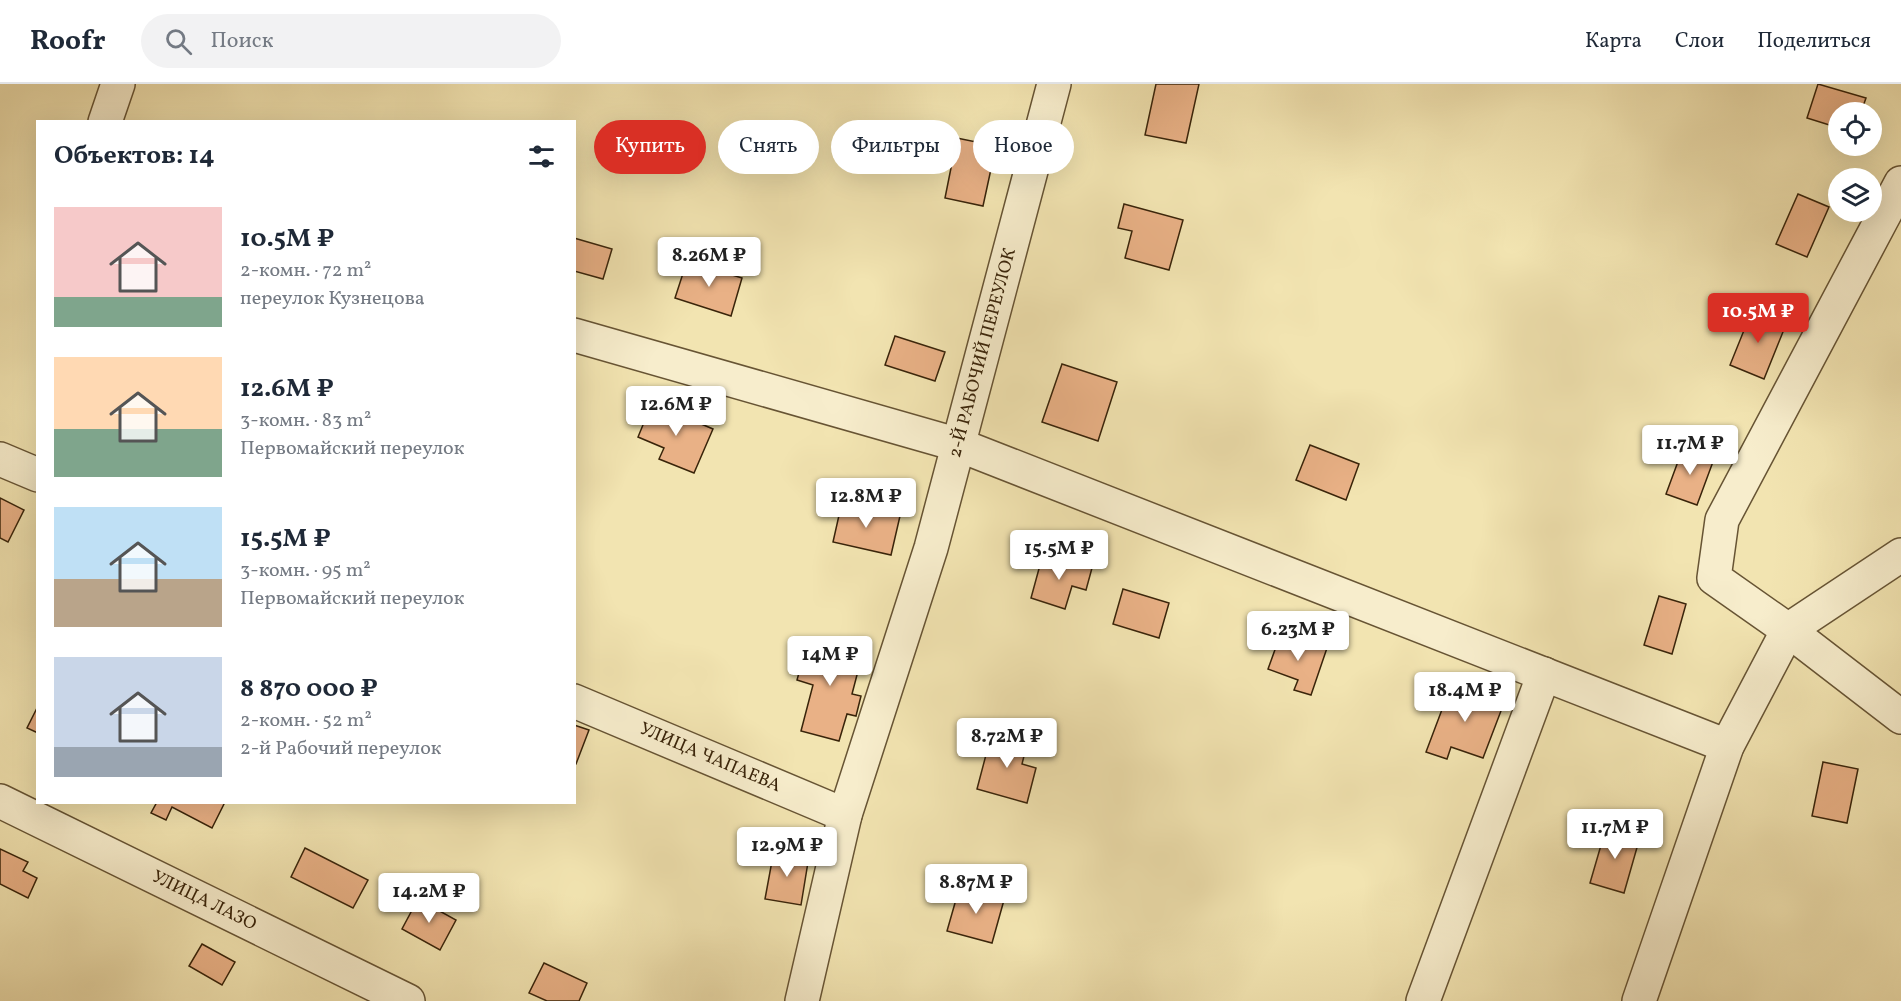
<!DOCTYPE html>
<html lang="ru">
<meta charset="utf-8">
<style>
:root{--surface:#fff;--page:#f2f2f3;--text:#1f2937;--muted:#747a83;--line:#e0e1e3;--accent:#d93025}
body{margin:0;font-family:Vollkorn,serif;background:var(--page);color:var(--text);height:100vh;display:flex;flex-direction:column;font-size:22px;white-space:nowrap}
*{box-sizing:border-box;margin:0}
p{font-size:20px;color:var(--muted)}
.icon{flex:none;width:33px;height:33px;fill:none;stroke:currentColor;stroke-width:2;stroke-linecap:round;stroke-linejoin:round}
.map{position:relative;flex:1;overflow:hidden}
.details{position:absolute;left:36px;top:36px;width:540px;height:684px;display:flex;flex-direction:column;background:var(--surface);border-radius:0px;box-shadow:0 6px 24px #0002}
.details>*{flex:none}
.guide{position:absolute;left:594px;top:36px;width:570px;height:54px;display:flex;gap:12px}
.buttons{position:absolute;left:1828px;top:18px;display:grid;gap:12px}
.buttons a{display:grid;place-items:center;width:54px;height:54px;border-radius:50%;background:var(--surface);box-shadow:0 6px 24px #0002;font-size:30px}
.price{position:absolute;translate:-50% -51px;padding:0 14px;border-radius:6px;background:#fff;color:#222;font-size:20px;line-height:39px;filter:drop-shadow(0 2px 3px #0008)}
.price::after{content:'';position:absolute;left:50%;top:36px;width:18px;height:14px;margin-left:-9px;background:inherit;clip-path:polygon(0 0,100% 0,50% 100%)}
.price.on{background:var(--accent);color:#fff}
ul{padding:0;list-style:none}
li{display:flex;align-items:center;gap:18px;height:150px;padding:0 18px}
li span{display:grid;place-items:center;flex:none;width:168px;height:120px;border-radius:0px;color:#555}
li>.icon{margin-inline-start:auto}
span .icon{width:72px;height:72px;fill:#fffc;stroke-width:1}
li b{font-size:26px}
h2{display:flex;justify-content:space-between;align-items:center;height:72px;padding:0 18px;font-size:26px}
.pill{padding:0 21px;border-radius:27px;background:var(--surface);box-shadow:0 6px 24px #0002;font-size:21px;line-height:54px}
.pill.on{background:var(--accent);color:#fff}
header{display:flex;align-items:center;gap:36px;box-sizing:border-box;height:84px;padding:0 30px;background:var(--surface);border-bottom:2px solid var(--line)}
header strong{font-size:28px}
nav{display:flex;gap:33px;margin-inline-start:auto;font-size:21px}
.search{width:420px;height:54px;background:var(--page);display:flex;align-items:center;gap:15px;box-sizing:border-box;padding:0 21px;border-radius:33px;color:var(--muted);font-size:22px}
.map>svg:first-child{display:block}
</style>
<header>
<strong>Roofr</strong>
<div class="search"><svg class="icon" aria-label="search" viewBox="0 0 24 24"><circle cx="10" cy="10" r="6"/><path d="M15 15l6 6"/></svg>Поиск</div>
<nav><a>Карта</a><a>Слои</a><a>Поделиться</a></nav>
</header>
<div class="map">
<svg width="1901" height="917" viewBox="0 0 1901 917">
<rect width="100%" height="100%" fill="#f2e4b1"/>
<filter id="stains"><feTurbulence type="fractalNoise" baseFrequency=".00333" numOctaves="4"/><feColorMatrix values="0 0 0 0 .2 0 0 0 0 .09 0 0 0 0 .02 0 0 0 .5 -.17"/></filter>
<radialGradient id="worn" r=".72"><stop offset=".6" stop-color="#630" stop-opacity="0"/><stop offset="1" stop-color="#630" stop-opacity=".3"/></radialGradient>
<g fill="#e9b186" stroke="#39240a" stroke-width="1.5">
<path d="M1156,0H1199L1186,59L1145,51Z"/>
<path d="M1818,0L1866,14L1861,28H1839V44L1807,34Z"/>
<path d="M947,52L996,62L983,122L945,114L953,74L943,72Z"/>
<path d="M1798,110L1829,123L1807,173L1776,160Z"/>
<path d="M1124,120L1183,136L1169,186L1125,174L1132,147L1118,144Z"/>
<path d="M574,154L612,165L603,195L574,187Z"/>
<path d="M687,177L742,194L731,232L675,214Z"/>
<path d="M1753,224L1787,238L1764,295L1730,281Z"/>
<path d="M895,252L945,268L935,297L885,281Z"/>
<path d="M1062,280L1117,298L1098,357L1042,338Z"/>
<path d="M652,319L713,345L694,389L659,375L664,364L638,353Z"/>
<path d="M1310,361L1359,380L1346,416L1296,396Z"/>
<path d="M1683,364L1714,375L1697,421L1666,410Z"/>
<path d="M0,414L24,426L8,458L0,454Z"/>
<path d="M842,418L900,432L891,471L833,458Z"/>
<path d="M1043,470L1092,484L1086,506L1072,502L1065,525L1031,514Z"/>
<path d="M1123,505L1169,519L1159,554L1113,540Z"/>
<path d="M1659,512L1686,520L1672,570L1644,561Z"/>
<path d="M1281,549L1327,564L1311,611L1294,606L1298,596L1268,585Z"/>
<path d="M809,553L863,568L852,610L861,612L856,632L847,630L839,657L801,647L813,601L797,596Z"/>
<path d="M1452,599L1504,619L1483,674L1451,663L1447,675L1426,668Z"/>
<path d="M38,622V649L27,644Z"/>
<path d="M574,641L589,646L576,680H574Z"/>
<path d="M992,648L1028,656L1022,680L1036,684L1027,719L977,705Z"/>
<path d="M1823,678L1858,685L1847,739L1812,732Z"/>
<path d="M157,718H221L224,720L212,744L172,723L166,736L151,729Z"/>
<path d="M1606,744L1640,753L1624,809L1590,799Z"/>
<path d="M305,764L368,796L353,824L291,793Z"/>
<path d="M0,765L28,778L23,787L37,794L28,814L0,800Z"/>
<path d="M774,766L809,772L801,821L765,815Z"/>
<path d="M981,803L996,808L994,814L1004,816L992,859L947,847L959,805L979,810Z"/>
<path d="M418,815L456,836L440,866L402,845Z"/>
<path d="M202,860L235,878L222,901L189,882Z"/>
<path d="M544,879L587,899L579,917H547L529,909Z"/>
</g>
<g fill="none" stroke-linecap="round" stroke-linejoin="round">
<g stroke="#675434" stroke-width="36">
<g id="street">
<path d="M105,38L118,0"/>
<path d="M1901,99L1722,436L1714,494L1788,546L1901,633"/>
<path d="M574,251L959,361L1727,662"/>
<path d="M0,375L38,391"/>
<path d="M574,617L845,731"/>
<path d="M0,717L408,917"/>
<path d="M802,917L845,731L931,464L1054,0"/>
<path d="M1423,917L1544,590"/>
<path d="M1639,917L1727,662L1788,546L1901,471"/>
</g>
</g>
<use href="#street" stroke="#f7edcc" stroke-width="33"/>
</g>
<g text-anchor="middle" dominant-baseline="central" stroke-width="6" stroke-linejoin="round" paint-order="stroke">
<g font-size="18" fill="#39240a" stroke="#f7edcc">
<text transform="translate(983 269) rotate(-75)">2-Й РАБОЧИЙ ПЕРЕУЛОК</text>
<text transform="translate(710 674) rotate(23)">УЛИЦА ЧАПАЕВА</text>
<text transform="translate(204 817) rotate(26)">УЛИЦА ЛАЗО</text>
</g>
</g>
<rect width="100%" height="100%" filter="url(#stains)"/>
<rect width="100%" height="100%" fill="url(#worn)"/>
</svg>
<div class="buttons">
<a><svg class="icon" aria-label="locate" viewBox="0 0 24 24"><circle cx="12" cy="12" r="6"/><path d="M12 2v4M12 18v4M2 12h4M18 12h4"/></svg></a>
<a><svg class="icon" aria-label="layers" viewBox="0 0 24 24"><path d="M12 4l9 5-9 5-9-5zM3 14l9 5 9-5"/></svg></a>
</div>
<b class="price" style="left:709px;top:204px">8.26M ₽</b>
<b class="price on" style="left:1758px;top:260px">10.5M ₽</b>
<b class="price" style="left:676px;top:353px">12.6M ₽</b>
<b class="price" style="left:1690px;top:392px">11.7M ₽</b>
<b class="price" style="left:866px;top:445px">12.8M ₽</b>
<b class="price" style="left:1059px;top:497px">15.5M ₽</b>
<b class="price" style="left:1298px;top:578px">6.23M ₽</b>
<b class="price" style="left:830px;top:603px">14M ₽</b>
<b class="price" style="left:1465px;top:639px">18.4M ₽</b>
<b class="price" style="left:1007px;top:685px">8.72M ₽</b>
<b class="price" style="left:1615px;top:776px">11.7M ₽</b>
<b class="price" style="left:787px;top:794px">12.9M ₽</b>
<b class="price" style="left:976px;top:831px">8.87M ₽</b>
<b class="price" style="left:429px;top:840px">14.2M ₽</b>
<div class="guide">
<a class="pill on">Купить</a>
<a class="pill">Снять</a>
<a class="pill">Фильтры</a>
<a class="pill">Новое</a>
</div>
<section class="details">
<h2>Объектов: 14<svg class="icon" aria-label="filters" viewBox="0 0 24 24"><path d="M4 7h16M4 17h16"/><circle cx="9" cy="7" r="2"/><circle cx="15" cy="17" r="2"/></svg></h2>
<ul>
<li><span style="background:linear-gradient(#f6c9c9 75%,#7fa58c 0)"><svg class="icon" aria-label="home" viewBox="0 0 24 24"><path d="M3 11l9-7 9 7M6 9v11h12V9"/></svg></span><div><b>10.5M ₽</b><p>2-комн. · 72 m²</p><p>переулок Кузнецова</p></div></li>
<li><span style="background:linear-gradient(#ffd9b3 60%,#7fa58c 0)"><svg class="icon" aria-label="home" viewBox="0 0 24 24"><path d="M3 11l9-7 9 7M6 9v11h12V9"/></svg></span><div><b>12.6M ₽</b><p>3-комн. · 83 m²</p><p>Первомайский переулок</p></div></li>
<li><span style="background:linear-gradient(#bfe0f5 60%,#b9a48a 0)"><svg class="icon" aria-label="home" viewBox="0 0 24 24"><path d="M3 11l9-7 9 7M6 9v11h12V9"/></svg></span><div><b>15.5M ₽</b><p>3-комн. · 95 m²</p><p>Первомайский переулок</p></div></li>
<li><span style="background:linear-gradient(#c9d6e8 75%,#9aa5b1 0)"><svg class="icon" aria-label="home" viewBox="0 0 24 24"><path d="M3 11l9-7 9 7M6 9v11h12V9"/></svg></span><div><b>8 870 000 ₽</b><p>2-комн. · 52 m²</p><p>2-й Рабочий переулок</p></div></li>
</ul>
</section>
</div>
